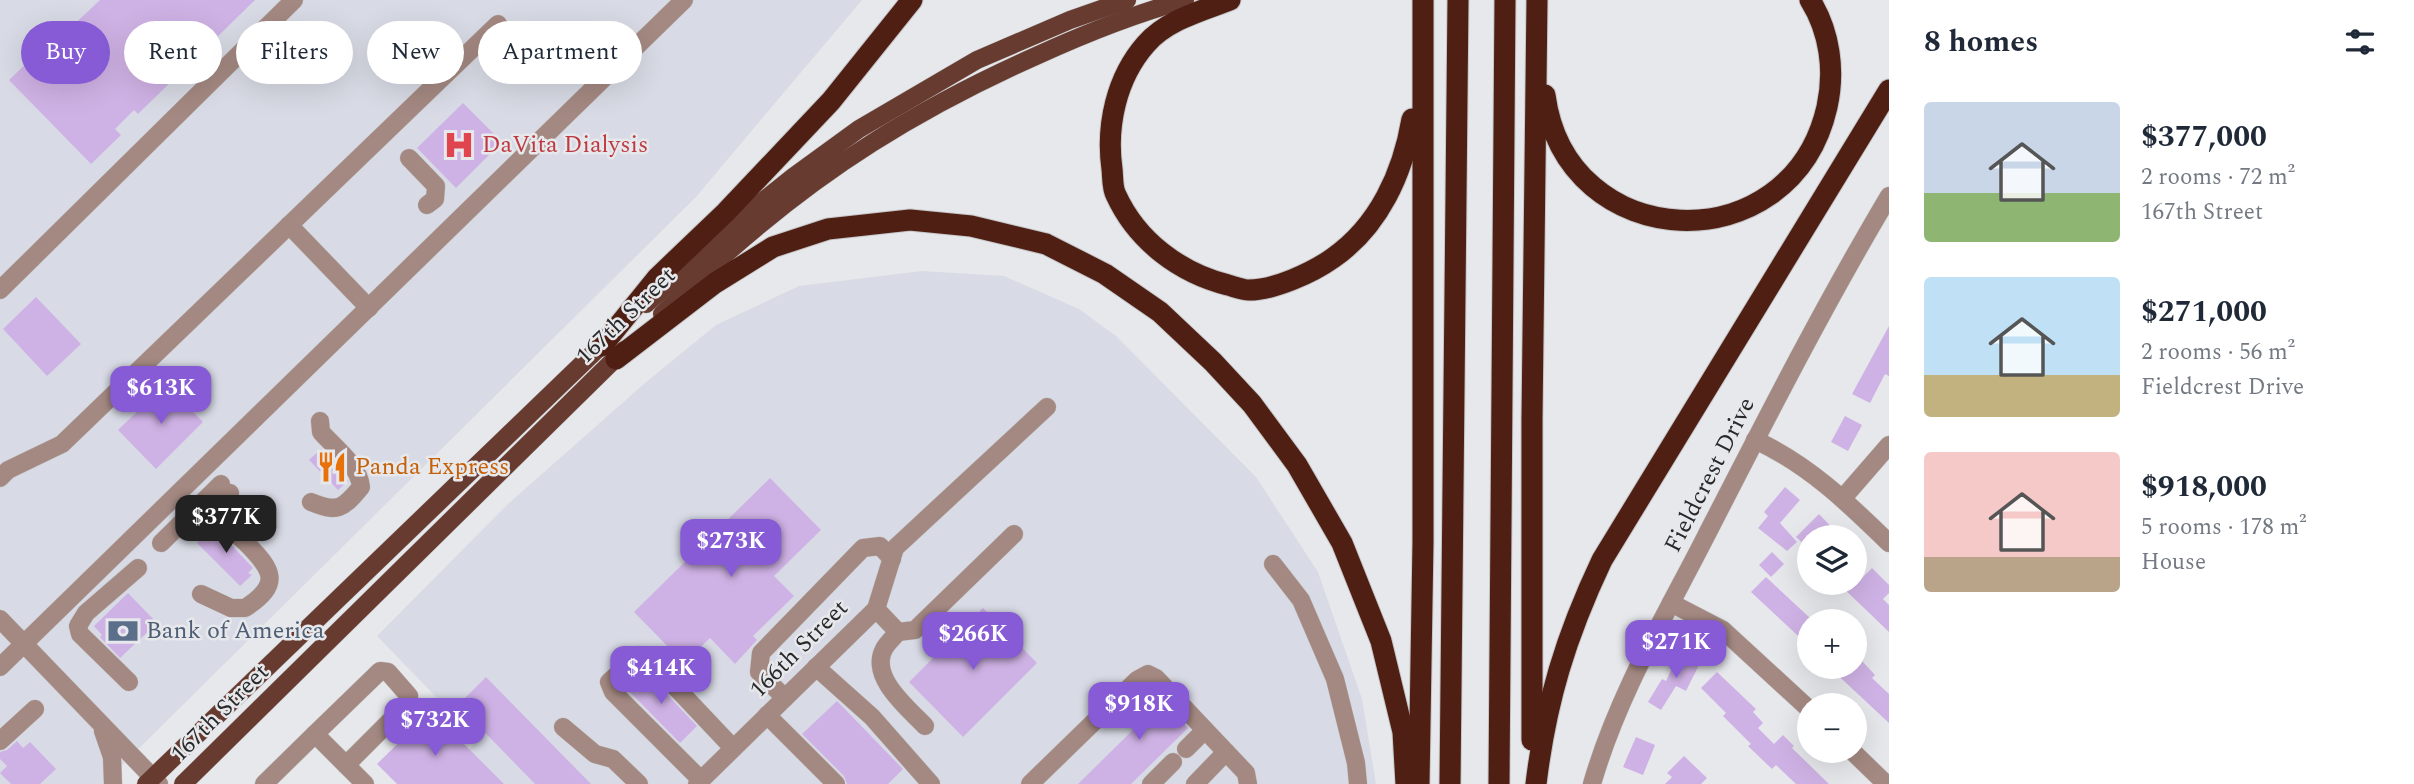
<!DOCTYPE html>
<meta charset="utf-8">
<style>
:root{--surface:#fff;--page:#f6f6f7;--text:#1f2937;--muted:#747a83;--accent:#865bd5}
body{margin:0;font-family:Spectral,serif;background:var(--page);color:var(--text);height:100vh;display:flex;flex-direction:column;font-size:26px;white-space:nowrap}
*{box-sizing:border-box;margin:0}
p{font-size:23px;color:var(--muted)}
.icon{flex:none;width:38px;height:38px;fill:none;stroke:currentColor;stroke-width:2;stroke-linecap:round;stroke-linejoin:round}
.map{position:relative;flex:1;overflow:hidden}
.drawer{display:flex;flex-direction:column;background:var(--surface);width:525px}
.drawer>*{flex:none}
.banner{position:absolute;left:21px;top:21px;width:665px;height:63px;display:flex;gap:14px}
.fabs{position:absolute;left:1797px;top:525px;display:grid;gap:14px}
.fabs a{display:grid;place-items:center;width:70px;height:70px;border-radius:50%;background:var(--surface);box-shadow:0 7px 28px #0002;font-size:35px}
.price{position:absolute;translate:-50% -60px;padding:0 16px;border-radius:14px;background:var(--accent);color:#fff;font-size:23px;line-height:46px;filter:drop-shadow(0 2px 4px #0008)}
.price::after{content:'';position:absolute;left:50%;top:42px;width:21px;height:16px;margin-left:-10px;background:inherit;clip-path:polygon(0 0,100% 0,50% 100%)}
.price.current{background:#222;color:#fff}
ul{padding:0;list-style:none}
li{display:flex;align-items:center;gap:21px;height:175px;padding:0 35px}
li span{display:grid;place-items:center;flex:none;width:196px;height:140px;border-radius:7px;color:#555}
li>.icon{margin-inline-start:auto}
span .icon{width:84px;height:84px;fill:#fffc;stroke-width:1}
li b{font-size:30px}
h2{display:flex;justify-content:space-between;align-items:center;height:84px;padding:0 35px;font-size:30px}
.chip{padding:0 24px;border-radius:32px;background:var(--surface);box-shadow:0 7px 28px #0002;font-size:24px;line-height:63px}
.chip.current{background:var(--accent);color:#fff}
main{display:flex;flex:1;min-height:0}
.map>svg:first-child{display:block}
</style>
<main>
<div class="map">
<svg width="1889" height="784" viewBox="0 0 1889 784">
<rect width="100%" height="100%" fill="#e7e8eb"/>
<g fill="#d8dbe5">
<path d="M0,0H862L695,198L103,784H0Z"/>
<path d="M922,271L1004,276L1079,309L1116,336L1256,477L1318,572L1362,699L1376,784H435L478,740L377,636L507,505L645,383L716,325L799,286Z"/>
</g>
<g fill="#cfb2e5">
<path d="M100,0H255L138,114L134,110L115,129L121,135L91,164L9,80L38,52L46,60L66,40L62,36Z"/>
<path d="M463,103L502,142L456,188L417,148Z"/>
<path d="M36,297L81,344L47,376L3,329Z"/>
<path d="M1889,326V376L1885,374L1870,403L1852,394Z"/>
<path d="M166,384L203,422L156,469L118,430Z"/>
<path d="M1845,416L1862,425L1848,451L1831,442Z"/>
<path d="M321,449L337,465L348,481L338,490L309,460Z"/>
<path d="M770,478L821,530L774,576L794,596L753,636L757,640L735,664L710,638L684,663L634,612Z"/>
<path d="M1785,487L1800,500L1780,523L1797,542L1787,551L1758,528L1768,516L1764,512Z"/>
<path d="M1819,514L1841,537H1810V550L1796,537Z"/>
<path d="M218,522L225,538L253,568L248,573L252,575L240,586L197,543Z"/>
<path d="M1772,552L1784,564L1771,577L1759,565Z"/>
<path d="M1872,568L1889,585V593L1883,599L1889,605V632L1838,583H1855V572L1862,578Z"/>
<path d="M1766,577L1810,618V647L1751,592Z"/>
<path d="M128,593L157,623L120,658L100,637L102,635L94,626Z"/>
<path d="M983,608L1037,663L963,737L909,682Z"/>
<path d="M1680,652L1701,661L1686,691L1676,686L1661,710L1648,702L1662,679L1666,681Z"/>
<path d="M1862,661L1875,675L1872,678L1889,694V723L1829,667H1856Z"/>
<path d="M644,670L697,726L680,743L626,688Z"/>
<path d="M1717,672L1756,709L1753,712L1763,723L1758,728L1774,744L1783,735L1794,746L1792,748L1829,784H1796L1776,765L1772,769L1748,746L1751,744L1723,716L1726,713L1701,688Z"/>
<path d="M486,677L591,784H535L458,705Z"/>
<path d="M1147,689L1153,695L1155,693L1188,728L1131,784H1078L1137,726L1122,712Z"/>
<path d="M837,701L903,769L888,784H847L844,776L802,734Z"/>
<path d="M431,711L504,784H397L377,764Z"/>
<path d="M1636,737L1655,745L1643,775L1623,767Z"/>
<path d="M17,741L23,748L30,742L56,769L40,784H11L0,773L7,766L0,759V752L7,750Z"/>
<path d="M1684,756L1707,778L1701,784H1665L1672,777L1667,773Z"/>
</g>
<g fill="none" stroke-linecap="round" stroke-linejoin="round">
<g stroke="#c5c6c8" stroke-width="19">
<g id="minor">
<path d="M409,158L436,186L435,199L427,205"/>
<path d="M289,225L369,308"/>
<path d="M0,290L294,0"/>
<path d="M1755,440C1808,464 1848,503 1889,543"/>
<path d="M0,478L8,470L62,444L498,24"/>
<path d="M1843,498L1889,445"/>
<path d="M311,502C337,513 343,509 361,487C359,465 335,448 321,432L320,421"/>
<path d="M161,543L221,484"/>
<path d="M1273,564L1301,600L1335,679L1356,763L1358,784"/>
<path d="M201,594L231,608H245C282,584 273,570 246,543C241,538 234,533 231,526C226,515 228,505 230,493"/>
<path d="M1671,603L1723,630L1810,710"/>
<path d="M876,609L898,632L915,630L1014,534"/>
<path d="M0,619L159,784"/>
<path d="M898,632C894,637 887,643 884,649C869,677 908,708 925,726"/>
<path d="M0,667L684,0"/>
<path d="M816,667L872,717L931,784"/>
<path d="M129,682L80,634L78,626L86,613L138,568"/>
<path d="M785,698L759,672L761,653L863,548L880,546L892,559"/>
<path d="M767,715L836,784"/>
<path d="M563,727L595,754L613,759L639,784"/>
<path d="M103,731L112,757L113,784"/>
<path d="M315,734L380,671L388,672L409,696L404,707L346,765"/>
<path d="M0,741L35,709"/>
<path d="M1186,749L1205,730"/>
<path d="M1852,751L1886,784"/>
<path d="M1226,752L1246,773L1248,784"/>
<path d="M701,780L613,692L609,682L639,655L648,658L733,748"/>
<path d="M264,784L315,734L365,784"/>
<path d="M697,784L876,609L895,548L1047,407"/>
<path d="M1030,784L1137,680L1148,674L1156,678L1226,752L1195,784"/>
<path d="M1151,784L1173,762"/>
<path d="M1592,784C1617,697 1664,618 1705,538C1764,423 1823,307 1889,196"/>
</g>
</g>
<g stroke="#c5c6c8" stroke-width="19">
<g id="major">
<path d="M646,304L729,228L793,177L859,129L977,60L1070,20L1127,0"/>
<path d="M662,314C725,251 796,191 872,143C924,110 980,81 1036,56C1084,34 1134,14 1185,0"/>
<path d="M146,784L610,337"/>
<path d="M183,784L624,350"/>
</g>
</g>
<g stroke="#c5c6c8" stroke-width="23">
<g id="highway">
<path d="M1230,0C1201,11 1167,20 1146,44C1116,78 1106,126 1112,169C1113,177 1112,188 1116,195C1137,241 1180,273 1228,285C1235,287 1243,290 1249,290C1274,290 1312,273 1333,258C1379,226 1403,173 1412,119"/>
<path d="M1545,95C1566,255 1791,265 1827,107C1835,71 1830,32 1810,0"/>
<path d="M602,346L657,278L726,212L831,101L912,0"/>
<path d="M616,359L715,283L773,247L828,229L910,220L971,226L1046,244L1105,274L1160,312L1213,362L1252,404L1297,465L1342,543L1381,641L1403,732L1406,784"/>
<path d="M1532,740V420L1537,0"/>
<path d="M1419,784L1423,542V0"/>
<path d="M1450,784L1458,0"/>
<path d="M1499,784L1505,0"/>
<path d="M1536,784C1546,701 1566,636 1602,560L1889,90"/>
</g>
</g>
<use href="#minor" stroke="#a48982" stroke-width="18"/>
<use href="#major" stroke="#673b30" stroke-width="18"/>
<use href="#highway" stroke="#501f14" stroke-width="21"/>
</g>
<defs>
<g id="hospital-bare" transform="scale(2.415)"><path d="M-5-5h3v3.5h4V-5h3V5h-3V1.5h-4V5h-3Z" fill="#e0444e" stroke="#e7e8eb" stroke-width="2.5" paint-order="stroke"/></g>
<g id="restaurant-bare" transform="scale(2.415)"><path d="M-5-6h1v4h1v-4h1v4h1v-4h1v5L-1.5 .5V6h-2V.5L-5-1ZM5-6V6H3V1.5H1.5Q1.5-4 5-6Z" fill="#e8710a" stroke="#e7e8eb" stroke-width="2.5" paint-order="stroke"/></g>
<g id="bank-bare" transform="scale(2.415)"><path d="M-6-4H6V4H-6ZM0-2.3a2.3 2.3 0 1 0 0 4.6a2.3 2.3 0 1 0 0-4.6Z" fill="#5c6f8a" stroke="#e7e8eb" stroke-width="2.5" paint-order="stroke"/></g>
</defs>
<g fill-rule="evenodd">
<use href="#hospital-bare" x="459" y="145"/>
<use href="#restaurant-bare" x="332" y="467"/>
<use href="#bank-bare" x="123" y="631"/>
</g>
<g text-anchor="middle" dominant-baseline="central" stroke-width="5" stroke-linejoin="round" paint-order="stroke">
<g font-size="24" fill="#be3a42" stroke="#e7e8eb" text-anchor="start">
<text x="482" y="145">DaVita Dialysis</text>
</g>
<g font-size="24" fill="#29292a" stroke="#e7e8eb">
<text transform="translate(626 316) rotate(-44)">167th Street</text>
<text transform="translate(1710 475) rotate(-63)">Fieldcrest Drive</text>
<text transform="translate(799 649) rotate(-45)">166th Street</text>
<text transform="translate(220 713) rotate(-45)">167th Street</text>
</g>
<g font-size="24" fill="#c56008" stroke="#e7e8eb" text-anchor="start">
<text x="355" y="467">Panda Express</text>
</g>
<g font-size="24" fill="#4e5e75" stroke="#e7e8eb" text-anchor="start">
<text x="146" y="631">Bank of America</text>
</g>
</g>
</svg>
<div class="fabs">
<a><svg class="icon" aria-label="layers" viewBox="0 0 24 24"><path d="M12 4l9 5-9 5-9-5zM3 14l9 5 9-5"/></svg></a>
<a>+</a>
<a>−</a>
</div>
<b class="price" style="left:161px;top:426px">$613K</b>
<b class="price current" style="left:226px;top:555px">$377K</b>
<b class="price" style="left:731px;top:579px">$273K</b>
<b class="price" style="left:973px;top:672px">$266K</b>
<b class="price" style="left:1676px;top:680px">$271K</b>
<b class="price" style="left:661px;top:706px">$414K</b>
<b class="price" style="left:1139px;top:742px">$918K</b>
<b class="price" style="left:435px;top:758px">$732K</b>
<div class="banner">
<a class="chip current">Buy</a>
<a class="chip">Rent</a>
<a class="chip">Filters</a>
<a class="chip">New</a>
<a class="chip">Apartment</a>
</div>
</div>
<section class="drawer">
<h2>8 homes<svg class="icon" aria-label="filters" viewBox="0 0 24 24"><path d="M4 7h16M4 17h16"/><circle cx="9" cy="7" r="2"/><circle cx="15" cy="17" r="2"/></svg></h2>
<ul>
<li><span style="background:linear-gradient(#c9d6e8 65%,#8fb573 0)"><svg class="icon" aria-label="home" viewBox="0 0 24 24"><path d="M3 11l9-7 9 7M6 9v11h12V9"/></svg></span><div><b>$377,000</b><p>2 rooms · 72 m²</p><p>167th Street</p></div></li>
<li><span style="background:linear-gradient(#bfe0f5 70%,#c2b280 0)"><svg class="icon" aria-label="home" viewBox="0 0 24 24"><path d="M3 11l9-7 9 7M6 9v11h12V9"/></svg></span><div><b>$271,000</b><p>2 rooms · 56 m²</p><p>Fieldcrest Drive</p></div></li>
<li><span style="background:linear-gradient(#f6c9c9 75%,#b9a48a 0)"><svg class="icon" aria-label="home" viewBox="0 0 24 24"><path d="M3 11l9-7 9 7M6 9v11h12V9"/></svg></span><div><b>$918,000</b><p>5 rooms · 178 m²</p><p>House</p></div></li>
</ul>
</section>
</main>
